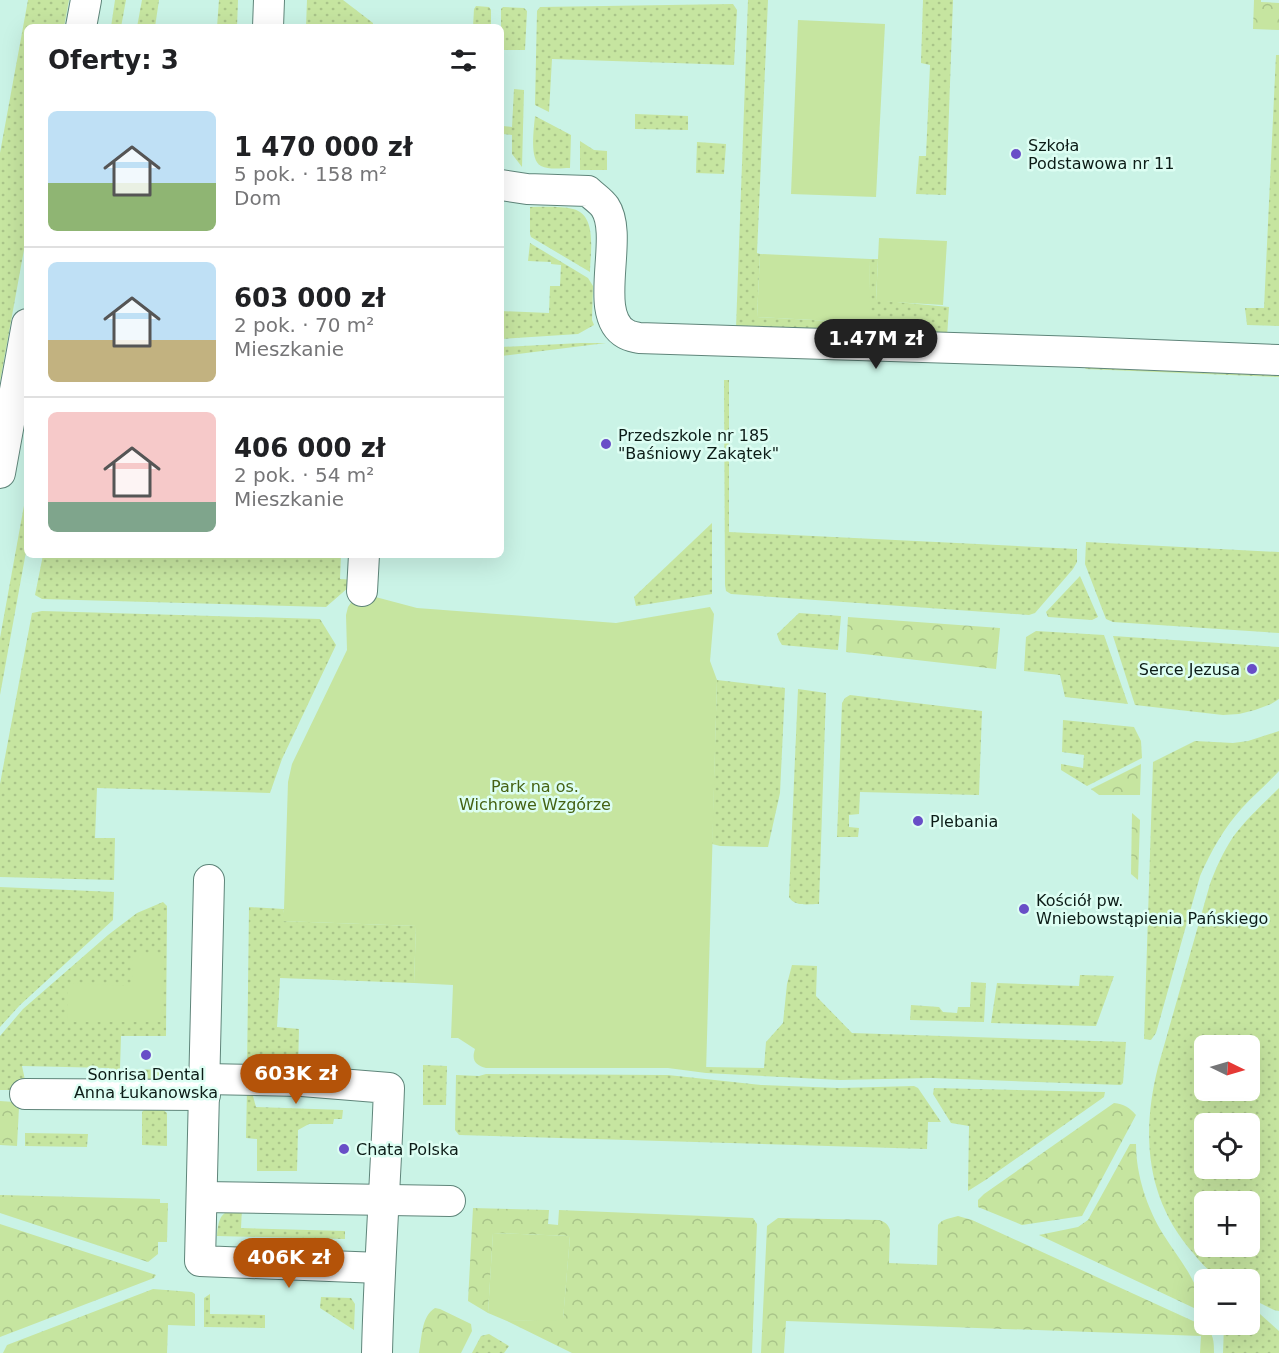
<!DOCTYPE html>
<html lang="pl">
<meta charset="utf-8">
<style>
:root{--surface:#fff;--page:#f6f6f6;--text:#202124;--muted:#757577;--line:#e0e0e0;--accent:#b45309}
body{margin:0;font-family:"DejaVu Sans",sans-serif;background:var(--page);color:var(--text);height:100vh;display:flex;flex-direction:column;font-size:22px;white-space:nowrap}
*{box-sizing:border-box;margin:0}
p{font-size:20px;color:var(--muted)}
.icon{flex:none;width:33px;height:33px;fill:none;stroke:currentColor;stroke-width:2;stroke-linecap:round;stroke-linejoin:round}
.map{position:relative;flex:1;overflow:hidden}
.details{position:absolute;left:24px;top:24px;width:480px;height:534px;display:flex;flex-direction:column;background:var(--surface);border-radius:9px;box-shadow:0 6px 24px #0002}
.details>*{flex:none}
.needle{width:39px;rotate:95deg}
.buttons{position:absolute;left:1194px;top:1035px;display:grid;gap:12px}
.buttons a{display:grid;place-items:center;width:66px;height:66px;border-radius:9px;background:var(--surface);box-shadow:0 6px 24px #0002;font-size:30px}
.price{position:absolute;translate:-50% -51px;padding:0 14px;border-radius:21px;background:var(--accent);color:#fff;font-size:20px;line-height:39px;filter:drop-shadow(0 2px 3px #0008)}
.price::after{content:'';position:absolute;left:50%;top:36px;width:18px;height:14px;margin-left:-9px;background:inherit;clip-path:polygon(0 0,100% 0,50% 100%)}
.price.current{background:#222;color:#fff}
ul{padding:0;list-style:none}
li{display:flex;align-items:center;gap:18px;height:150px;padding:0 24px}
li+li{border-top:2px solid var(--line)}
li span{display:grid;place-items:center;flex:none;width:168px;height:120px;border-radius:9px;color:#555}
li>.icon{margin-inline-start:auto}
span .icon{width:72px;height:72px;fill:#fffc;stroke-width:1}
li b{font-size:26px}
h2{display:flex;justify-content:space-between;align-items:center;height:72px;padding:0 24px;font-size:26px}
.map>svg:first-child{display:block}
</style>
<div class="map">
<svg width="1279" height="1353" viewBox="0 0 1279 1353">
<defs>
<pattern id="grass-dots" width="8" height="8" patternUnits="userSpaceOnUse" patternTransform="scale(1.5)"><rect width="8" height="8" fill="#c6e5a0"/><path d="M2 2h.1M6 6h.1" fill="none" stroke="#a9c489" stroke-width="1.8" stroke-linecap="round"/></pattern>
<pattern id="forest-crowns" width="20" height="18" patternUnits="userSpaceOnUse" patternTransform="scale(1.5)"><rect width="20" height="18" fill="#c6e5a0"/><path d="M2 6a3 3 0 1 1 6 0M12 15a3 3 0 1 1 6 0" fill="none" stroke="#a9c489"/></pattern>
</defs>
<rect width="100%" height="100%" fill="#caf3e6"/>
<g fill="url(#grass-dots)" fill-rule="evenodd">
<path d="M28,0H69L64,27H27V233L0,382V153Z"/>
<path d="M115,0H126L121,27H111Z"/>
<path d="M142,0H159L155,27H137Z"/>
<path d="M219,0H238L237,27H217Z"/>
<path d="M307,0H343L373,23V27H306Z"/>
<path d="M748,0H768L757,253L760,254L757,317L868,323L870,259H878L876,300L949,307L947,337L736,328Z"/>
<path d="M923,0H953L946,195L916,194L919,156H926L930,65L921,63Z"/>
<path d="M733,4L737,10L734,65L552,59L549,112L535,105L537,11L540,7Z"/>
<path d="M476,6L489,7L491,10V27H473L474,9Z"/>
<path d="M503,7L524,8L527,11L525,50H503L501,48V9Z"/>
<path d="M1276,55H1279V326L1247,325L1245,308H1264Z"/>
<path d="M514,89L524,90L522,167L512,154V135L503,134V126L512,127Z"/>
<path d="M635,114L688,116V130L635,129Z"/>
<path d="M535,116L571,135L570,168C562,168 549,170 541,166C529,160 534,128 535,116Z"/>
<path d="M580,141L594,150L607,151V170H580Z"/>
<path d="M697,142L726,144L724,174L696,173Z"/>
<path d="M530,207C544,207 560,206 573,209C598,215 590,253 590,272L531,237L530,234Z"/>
<path d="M530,243L588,278L593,286L592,320L594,325L578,334L501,339V311L549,313L550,286H560L561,265L551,264V262L528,261Z"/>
<path d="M581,343H606L501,356V347Z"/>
<path d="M1091,362L1279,370V377L1085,369Z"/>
<path d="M724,380H729V532L1077,549V562L1073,569L1035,613L1029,615L731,594L726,591L725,585Z"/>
<path d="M27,489V546L0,695V638Z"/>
<path d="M712,523V594L636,606L634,597Z"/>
<path d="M1086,542L1279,552V633L1113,622L1106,619L1085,564Z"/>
<path d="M43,555H341L340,579L357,580L326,607L42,599L35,595Z"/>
<path d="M1080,576L1098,617L1092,620L1048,617L1046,612Z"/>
<path d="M42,611L320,619L336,645L282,759L270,793L97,788L95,838H115L114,880L0,877V784L32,613Z"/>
<path d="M799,613L841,616L838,650L782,645L779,640L777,634Z"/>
<path d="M1036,631L1104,635L1128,704L1065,697L1060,675L1024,671L1026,637Z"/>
<path d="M1113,636L1279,647V699L1271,704L1255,710L1239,714L1223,715L1135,705Z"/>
<path d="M717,680L785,688L780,793L768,847L720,846L712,844Z"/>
<path d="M798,689L826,693L819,904C809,904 794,907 789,897Z"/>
<path d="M850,695L982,711L979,795L860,792L859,814L849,815V827L859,828L858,837H837L842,703L845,698Z"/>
<path d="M1063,720L1134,727L1141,741L1142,758L1087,786L1061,770V764L1083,768L1084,755L1062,752Z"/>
<path d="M1279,731V771C1267,784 1254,795 1242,808C1224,828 1211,851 1200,876L1156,1033L1151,1040L1144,1039L1153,762L1195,741L1233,743L1248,741Z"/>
<path d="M1279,788V1311L1274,1310L1250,1298V1280C1241,1280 1229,1282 1222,1279C1213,1276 1200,1262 1194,1254C1146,1200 1141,1135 1158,1067L1210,884C1216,868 1223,852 1233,837C1246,819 1263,804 1279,788ZM1204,1046H1250V1090H1204ZM1204,1124H1250V1168H1204ZM1204,1202H1250V1246H1204Z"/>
<path d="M0,887L114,892L113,920L20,1005L0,1027Z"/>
<path d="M163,902L167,906V909L166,1036H121L120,1069L114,1086L109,1068L22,1066L26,1085L19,1090H0V1036L23,1009L108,935L137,913Z"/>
<path d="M249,907L284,909L282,921L416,926L414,983L280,978L277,1027L299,1029L298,1071L247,1069Z"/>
<path d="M792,965L817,966L816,996L852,1033L1126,1042L1123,1083L1121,1085L931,1078L840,1080L706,1073V1067L764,1068L766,1042L783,1023L787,984Z"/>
<path d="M1080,975L1114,976L1096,1026L991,1023L997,983L1079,986Z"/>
<path d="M971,982L986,983L984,1022L910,1020L911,1005L939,1007L943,1012L957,1013L958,1007H970Z"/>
<path d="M423,1065L447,1066L446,1105H423Z"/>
<path d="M133,1069L165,1070V1085L126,1087Z"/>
<path d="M486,1074L668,1075L761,1085L839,1088L914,1086L918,1088L941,1122H928L927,1149L459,1135L455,1130L456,1075L479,1076Z"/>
<path d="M934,1088L1105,1092L1104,1097L987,1179L968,1191L969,1126L951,1123L933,1094Z"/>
<path d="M247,1089H251L256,1107L343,1110L342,1119H334L333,1124H309L298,1130L297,1171H257V1139L246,1138Z"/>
<path d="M162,1109L167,1113V1146L142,1145V1112L144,1110Z"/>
<path d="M25,1133L88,1134L87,1147L25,1146Z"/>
<path d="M242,1207L241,1228L345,1231V1239L217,1236C219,1215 221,1212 242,1207Z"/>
<path d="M210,1294V1314L265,1315V1328L204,1327V1298Z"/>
<path d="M321,1297L351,1298L355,1304L354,1330L320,1308Z"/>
<path d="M1250,1311L1260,1314L1279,1331V1353H1223L1224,1325L1250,1324Z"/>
<path d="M489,1334L509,1346L504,1353H472L481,1336Z"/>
</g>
<g fill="url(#forest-crowns)">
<path d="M1254,0H1261V2L1279,3V30L1253,29Z"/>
<path d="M848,617L1000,628L996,669L846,652Z"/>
<path d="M1141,764L1140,795H1099L1091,789Z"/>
<path d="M1132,813L1140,820L1138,880L1131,874Z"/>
<path d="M0,1101L14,1102L19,1107L17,1146L0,1145Z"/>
<path d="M1114,1103C1124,1104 1129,1107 1136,1115L1082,1216L1022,1225L978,1207V1200L984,1194Z"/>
<path d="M1130,1144H1136C1136,1175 1147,1208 1163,1234C1177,1257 1196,1277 1201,1304L1194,1308L1039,1235L1078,1227L1088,1220Z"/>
<path d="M0,1195L160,1199V1203H168L167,1242H158V1254L148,1262L0,1213Z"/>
<path d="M473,1208L549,1210L548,1224L558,1225L559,1210L753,1218L757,1224L752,1353H572L507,1321L563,1319L570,1236L493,1233L488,1313L468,1301Z"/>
<path d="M958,1216L972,1220L1204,1326C1214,1333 1214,1342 1214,1353H1200L1201,1336L786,1321L784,1353H761L767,1226L778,1218L879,1220C885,1222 888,1224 890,1230L889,1263L937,1265L938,1225C942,1219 951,1218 958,1216Z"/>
<path d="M0,1224L156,1275L154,1278L0,1337Z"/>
<path d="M153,1289L192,1292L195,1294V1326L168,1325L167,1353H3L7,1345Z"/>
<path d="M435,1308L440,1309L471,1324L472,1331L461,1353H419C422,1339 421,1316 435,1308Z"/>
</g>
<g fill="#c6e5a0">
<path d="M798,20L885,24L876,197L791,194Z"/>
<path d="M879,238L947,241L943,305L876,301Z"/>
<path d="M760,254L870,259L869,323L757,317Z"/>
<path d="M368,595L417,608L616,623L710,607L714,614L710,661L717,680L706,1073L668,1068H486C476,1065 471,1061 475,1049L458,1038H451L453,985L414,983L416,926L281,921L284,909L288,782L292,764L347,650L346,615L348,607L353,600Z"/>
<path d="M133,954H164L162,1022H67L68,983L132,986Z"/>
<path d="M493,1233L570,1236L563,1320L507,1321L488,1313Z"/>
</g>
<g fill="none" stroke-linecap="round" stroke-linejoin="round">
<g stroke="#5f857a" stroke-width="32">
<g id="minor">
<path d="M81,27L86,0"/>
<path d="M268,27L269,0"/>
<path d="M501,185L527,189L588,191C593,196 601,201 605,207C625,237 591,315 626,334C629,336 635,337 639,338L1080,352L1279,360"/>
<path d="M0,473L27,324"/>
<path d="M362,591L364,555"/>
<path d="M209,880L200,1261L380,1268"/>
<path d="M205,1079L302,1081L389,1088C386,1176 379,1264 377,1353"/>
<path d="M25,1094L205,1095"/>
<path d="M202,1197L450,1201"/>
</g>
</g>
<use href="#minor" stroke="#fff" stroke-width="30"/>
</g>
<g fill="#684ec7" stroke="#ddfef3" stroke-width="2">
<circle cx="1016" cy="154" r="6"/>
<circle cx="606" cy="444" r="6"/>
<circle cx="1252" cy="669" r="6"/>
<circle cx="918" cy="821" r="6"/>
<circle cx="1024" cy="909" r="6"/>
<circle cx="146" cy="1055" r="6"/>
<circle cx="344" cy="1149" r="6"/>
</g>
<g text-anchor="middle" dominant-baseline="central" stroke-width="5" stroke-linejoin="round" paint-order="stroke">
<g font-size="16" fill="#0c1c17" stroke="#ddfef3" text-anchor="start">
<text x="1028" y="145">Szkoła<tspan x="1028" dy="18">Podstawowa nr 11</tspan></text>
<text x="618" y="435">Przedszkole nr 185<tspan x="618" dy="18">"Baśniowy Zakątek"</tspan></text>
<text x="1240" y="669" text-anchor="end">Serce Jezusa</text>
<text x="930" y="821">Plebania</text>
<text x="1036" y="900">Kościół pw.<tspan x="1036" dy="18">Wniebowstąpienia Pańskiego</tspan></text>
<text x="146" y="1074" text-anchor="middle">Sonrisa Dental<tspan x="146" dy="18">Anna Łukanowska</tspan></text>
<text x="356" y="1149">Chata Polska</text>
</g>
<g font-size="16" fill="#456213" stroke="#ddfef3">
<text x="535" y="786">Park na os.<tspan x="535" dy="18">Wichrowe Wzgórze</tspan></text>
</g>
</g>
</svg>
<div class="buttons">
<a><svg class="needle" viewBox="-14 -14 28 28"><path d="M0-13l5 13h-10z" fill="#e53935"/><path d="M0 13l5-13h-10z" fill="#757577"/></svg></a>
<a><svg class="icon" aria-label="locate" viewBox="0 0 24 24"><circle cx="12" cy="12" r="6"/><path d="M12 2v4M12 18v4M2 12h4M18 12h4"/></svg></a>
<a>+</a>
<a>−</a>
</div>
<b class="price current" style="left:876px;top:370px">1.47M zł</b>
<b class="price" style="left:296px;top:1105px">603K zł</b>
<b class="price" style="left:289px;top:1289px">406K zł</b>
<section class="details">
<h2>Oferty: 3<svg class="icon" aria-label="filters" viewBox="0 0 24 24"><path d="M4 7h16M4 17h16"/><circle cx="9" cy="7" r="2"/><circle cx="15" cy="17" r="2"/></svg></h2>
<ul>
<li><span style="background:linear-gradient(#bfe0f5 60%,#8fb573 0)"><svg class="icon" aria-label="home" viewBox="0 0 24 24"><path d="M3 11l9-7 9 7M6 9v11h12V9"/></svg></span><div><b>1 470 000 zł</b><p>5 pok. · 158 m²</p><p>Dom</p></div></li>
<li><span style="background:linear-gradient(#bfe0f5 65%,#c2b280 0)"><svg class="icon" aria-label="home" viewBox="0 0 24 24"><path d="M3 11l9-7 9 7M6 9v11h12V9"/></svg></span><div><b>603 000 zł</b><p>2 pok. · 70 m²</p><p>Mieszkanie</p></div></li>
<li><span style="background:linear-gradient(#f6c9c9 75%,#7fa58c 0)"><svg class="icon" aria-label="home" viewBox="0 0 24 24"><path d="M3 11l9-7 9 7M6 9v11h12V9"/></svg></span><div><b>406 000 zł</b><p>2 pok. · 54 m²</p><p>Mieszkanie</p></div></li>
</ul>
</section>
</div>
